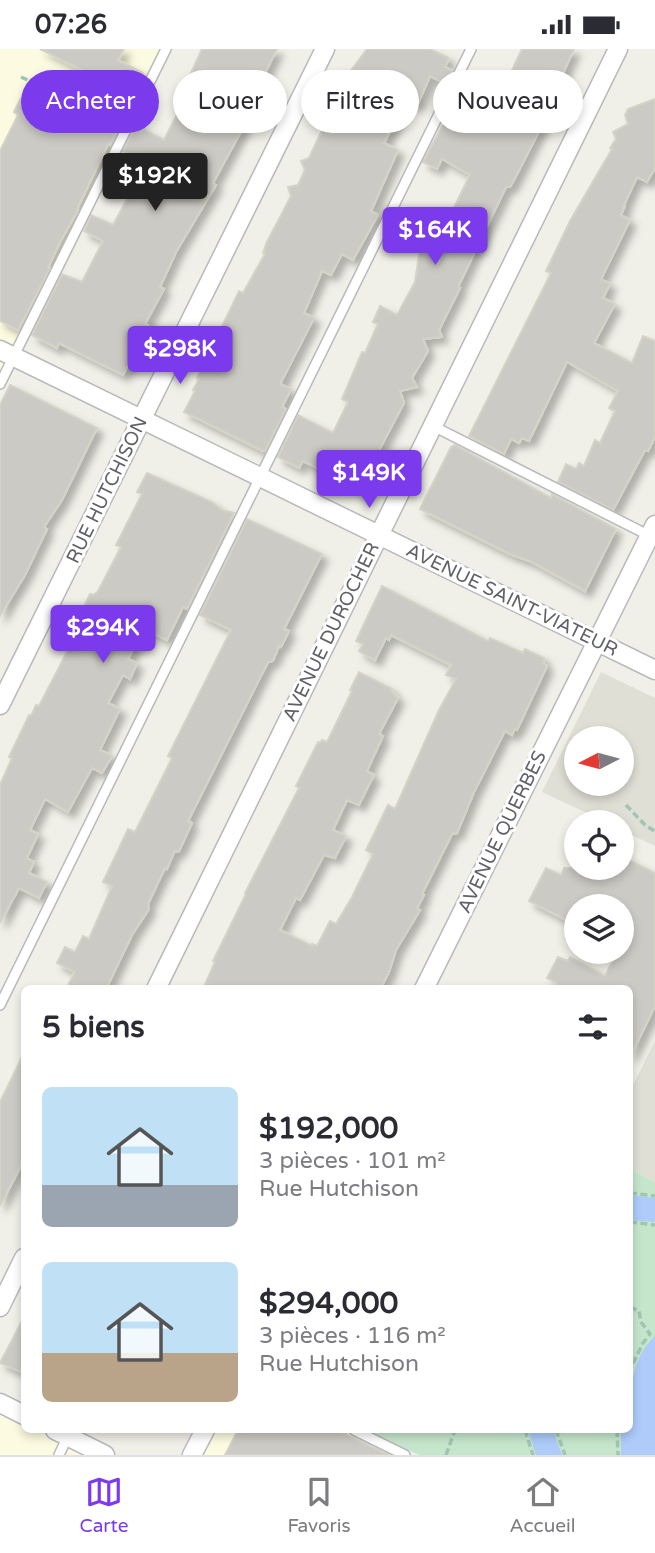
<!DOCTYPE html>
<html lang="fr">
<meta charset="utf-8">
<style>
:root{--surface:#fff;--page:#f2f2f3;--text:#2b2b33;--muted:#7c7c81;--line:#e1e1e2;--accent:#7c3aed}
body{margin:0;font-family:"Varela Round",sans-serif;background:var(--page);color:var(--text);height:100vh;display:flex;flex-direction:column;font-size:26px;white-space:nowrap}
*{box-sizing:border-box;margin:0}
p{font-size:23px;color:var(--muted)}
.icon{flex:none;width:38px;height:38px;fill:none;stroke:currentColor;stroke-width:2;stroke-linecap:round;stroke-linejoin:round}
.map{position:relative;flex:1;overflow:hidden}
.details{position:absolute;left:21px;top:936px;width:612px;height:448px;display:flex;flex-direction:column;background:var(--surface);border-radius:10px;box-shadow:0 4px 10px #0003}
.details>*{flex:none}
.top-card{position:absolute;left:21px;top:21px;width:614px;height:63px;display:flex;gap:14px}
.needle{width:46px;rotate:264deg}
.controls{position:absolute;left:564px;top:677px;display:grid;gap:14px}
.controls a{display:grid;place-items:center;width:70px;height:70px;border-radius:50%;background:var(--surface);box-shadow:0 4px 10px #0003;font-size:35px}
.price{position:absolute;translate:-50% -60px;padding:0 16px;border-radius:7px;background:var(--accent);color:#fff;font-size:23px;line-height:46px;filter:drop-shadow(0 2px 4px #0008)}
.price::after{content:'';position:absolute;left:50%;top:42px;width:21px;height:16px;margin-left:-10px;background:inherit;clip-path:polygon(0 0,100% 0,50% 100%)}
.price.active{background:#222;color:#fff}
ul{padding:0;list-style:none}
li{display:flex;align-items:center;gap:21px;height:175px;padding:0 21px}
li span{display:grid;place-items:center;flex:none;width:196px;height:140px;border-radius:10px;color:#555}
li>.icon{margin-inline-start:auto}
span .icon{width:84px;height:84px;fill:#fffc;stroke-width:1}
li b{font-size:30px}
h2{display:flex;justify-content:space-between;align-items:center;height:84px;padding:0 21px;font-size:30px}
.pill{padding:0 24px;border-radius:32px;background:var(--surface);box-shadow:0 4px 10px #0003;font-size:24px;line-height:63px}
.pill.active{background:var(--accent);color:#fff}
.status{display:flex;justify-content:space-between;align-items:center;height:49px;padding:0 35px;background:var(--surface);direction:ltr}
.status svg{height:19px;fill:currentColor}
.menu{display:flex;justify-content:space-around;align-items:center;height:98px;border-top:2px solid var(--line);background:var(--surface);font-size:19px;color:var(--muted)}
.menu a{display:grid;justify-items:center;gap:4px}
.menu .active{color:var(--accent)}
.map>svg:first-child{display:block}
</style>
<div class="status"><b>07:26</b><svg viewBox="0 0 49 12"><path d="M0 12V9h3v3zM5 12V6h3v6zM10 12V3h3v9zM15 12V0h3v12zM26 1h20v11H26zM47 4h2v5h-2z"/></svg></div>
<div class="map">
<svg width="655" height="1406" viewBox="0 0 655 1406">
<defs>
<filter id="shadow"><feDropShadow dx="6" dy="6" stdDeviation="3.5" flood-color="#0004"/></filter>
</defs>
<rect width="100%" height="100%" fill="#f0f0e8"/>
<g fill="#fcfbe1">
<path d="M0,0H163L0,335Z"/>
<path d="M0,1354L24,1367V1381H53L103,1406H0Z"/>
<path d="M205,1381H354L405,1406H192Z"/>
</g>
<g fill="#e0dfd6" fill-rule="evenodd">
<path d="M601,623L655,649V797L621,781V774L606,773L542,743ZM576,690H621V735H576Z"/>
<path d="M655,992V1133L630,1120V1042Z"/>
</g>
<path fill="#c6e6cc" d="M630,1120L655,1133V1406H419L366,1381H630Z"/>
<g fill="#aecbfa">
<path d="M630,1146L655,1149V1173L630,1171Z"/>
<path d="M655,1287V1406H621V1381H630C630,1348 629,1311 655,1287Z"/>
<path d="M528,1381H553L562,1406H536Z"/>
</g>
<g fill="#cccac4" stroke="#d5d3c6" stroke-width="2" filter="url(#shadow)">
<path d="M40,0H124L118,11L143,24L121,69L123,70L110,96L108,95L77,160L78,161L60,193L48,218L50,219L18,281L0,272V102L18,66L14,63L21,49L61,69L84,22Z"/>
<path d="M202,0H277L253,48L258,51L213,134L216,136L176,203L160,238L164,240L145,275L148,276L123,326L59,294L57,299L32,286L62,225L82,233L103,192L84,182L91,166L113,176L138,130L135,128L143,112L123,102L136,76L164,91L190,40L185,37Z"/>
<path d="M367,0H430L449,9L445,18L453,22L446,35L430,27L417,57L406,52L384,94L398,101L371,162L378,166L353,211L342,205L331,226L322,222L304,264L314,269L280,335L291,340L282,358L286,360L265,402L261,401L184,363L195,342L193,341L199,330L197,329L239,242L243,244L265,205L263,204L267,193L291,147L288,138L298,136L305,121L301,112L309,109L349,24Z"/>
<path d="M522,0H574L553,47L556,49L513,133L510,138H506L458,238L460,239L439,281L442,288L423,290L428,302L412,329L417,338L400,342L404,354L359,439L303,412L299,419L278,408L298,366L333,384L348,353L342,350L362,303L365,304L378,275L373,273L380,257L397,266L415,233L419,206L431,183L440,187L470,126L442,110L437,120L423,113L433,94L451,61L477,74L496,34L504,38Z"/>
<path d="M655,50V119L647,133L637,128L624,156L625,157L621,166L630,171L601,230L610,235L603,249L615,255L594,294L632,314L643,287L655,292V388L648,402L645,401L613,461L558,433L566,415L576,420L579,414L584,417L595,391L600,394L615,362L609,359L618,342L567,313L529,392L522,389L519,394L511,390L504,405L469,387L551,224L546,222L570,172L612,100L610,99L616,90L613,83L628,75L625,66L628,60Z"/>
<path d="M10,336L97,379L62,451L44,478L47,480L25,526L0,567V356Z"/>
<path d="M455,396L551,449L552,445L616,480L585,542L532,513L510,505L420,460L451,398Z"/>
<path d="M147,424L212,453L222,461L234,464L187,560L183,558L167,591L143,580L128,610L137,614L130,630L123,626L108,654L120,660L100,701L112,707L102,724L92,719L68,763L45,750L30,781L38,785L27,809L34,813L29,824L47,833L39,849L19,839L0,874V736L12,709L9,708L29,666L31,667L36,656L39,657L71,595L67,593L90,545L94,546L98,542L121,498L116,496L142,445L137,443Z"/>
<path d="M247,470L322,505L284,580L289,582L281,598L279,597L273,612L268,613L188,772L192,774L179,802L174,803L167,820L165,819L148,855L149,860L132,886L106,940H66L75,923L57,914L65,898L75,903L83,887L89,890L112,837L103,833L128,780L135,783L172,709L168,707L231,581L200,566Z"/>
<path d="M382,537L488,592L490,589L523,604L525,600L544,609L543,614L547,617L517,681L515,680L512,686L505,682L474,743L457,784L452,785L422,845L424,846L417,859L420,861L396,901L389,923L380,940H203L215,913L213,912L246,845L245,844L299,739L296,737L318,693L320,694L322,691L327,693L352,642L350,641L359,623L392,640L391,642L398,649L379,685L383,687L367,722L374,726L359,756L347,751L333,781L346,787L335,809L324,806L300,851L296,849L280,881L312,897V895L317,897L330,872L336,875L352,848L373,805L366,801L388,756L395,760L439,661L456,630L446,626L451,616L391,586L389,591L386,589L375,611L359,602L363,595L356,592Z"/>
<path d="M621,807L655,824V957L630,1008V940H554L557,934L547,929L558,908L568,912L570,908L605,927L617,903H621V858H576V876L529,852L546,819L561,826L564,819H621Z"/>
<path d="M24,1004V1111L0,1157V1053Z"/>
<path d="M24,1268V1324L0,1314Z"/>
<path d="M238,1381H337L389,1406H225Z"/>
</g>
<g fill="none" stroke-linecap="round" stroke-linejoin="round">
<g stroke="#b8b9bd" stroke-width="12">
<g id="lane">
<path d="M0,335L166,0"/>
<path d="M433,377L650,487"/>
<path d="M0,956L471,0"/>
<path d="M354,1381L405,1406"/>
<path d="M59,1406L68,1387"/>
</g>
</g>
<g stroke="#b8b9bd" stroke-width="21">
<g id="street">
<path d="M0,301L655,621"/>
<path d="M0,656L325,0"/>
<path d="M156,940L618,0"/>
<path d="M424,940L655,476"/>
<path d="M0,1258L24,1209"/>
<path d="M0,1354L24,1366"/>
<path d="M55,1381L105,1406"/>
<path d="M192,1406L205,1381"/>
</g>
</g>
<g stroke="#a0c6b2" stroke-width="3.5" stroke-dasharray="7 3.5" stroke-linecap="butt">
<path d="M21,28L32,33L56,27L82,38L101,32C111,37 117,44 128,49"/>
<path d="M32,33L39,57L55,52L56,56L42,60L43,63L67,56L64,49L55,52L52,43L37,49"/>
<path d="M626,756L646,777L655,782"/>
<path d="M630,1144L655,1147"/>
<path d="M630,1173L655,1176"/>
<path d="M630,1258L639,1262L641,1273L650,1285L643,1294L630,1321"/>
<path d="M525,1381L533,1406"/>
<path d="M556,1381L565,1406"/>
<path d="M617,1381L618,1406"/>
<path d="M446,1406L455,1381"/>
</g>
<use href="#lane" stroke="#fff" stroke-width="9"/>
<use href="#street" stroke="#fff" stroke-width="18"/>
</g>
<g text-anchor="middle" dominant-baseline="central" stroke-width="6" stroke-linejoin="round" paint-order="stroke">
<g font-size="19" fill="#5f6167" stroke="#fff">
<text transform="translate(107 441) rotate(-64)">RUE HUTCHISON</text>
<text transform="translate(512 551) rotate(26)">AVENUE SAINT-VIATEUR</text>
<text transform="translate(331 583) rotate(-64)">AVENUE DUROCHER</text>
<text transform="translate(502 783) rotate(-64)">AVENUE QUERBES</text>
</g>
</g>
</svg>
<div class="controls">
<a><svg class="needle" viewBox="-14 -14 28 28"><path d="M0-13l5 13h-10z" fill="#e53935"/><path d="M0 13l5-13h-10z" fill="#7c7c81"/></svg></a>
<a><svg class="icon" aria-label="locate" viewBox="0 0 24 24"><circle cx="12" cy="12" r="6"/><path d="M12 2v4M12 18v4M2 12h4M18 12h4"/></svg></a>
<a><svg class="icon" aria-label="layers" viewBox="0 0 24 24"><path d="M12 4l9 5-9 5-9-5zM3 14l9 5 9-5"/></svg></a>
</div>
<b class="price active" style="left:155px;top:164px">$192K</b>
<b class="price" style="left:435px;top:218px">$164K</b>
<b class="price" style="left:180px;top:337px">$298K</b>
<b class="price" style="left:369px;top:461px">$149K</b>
<b class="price" style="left:103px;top:616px">$294K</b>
<div class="top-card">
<a class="pill active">Acheter</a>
<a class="pill">Louer</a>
<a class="pill">Filtres</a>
<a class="pill">Nouveau</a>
</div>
<section class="details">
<h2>5 biens<svg class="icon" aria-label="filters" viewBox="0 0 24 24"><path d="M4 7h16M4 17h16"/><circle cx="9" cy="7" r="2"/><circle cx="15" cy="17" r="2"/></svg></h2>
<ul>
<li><span style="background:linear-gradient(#bfe0f5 70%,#9aa5b1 0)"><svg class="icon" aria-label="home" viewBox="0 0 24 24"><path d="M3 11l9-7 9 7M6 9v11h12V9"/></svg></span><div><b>$192,000</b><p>3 pièces · 101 m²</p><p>Rue Hutchison</p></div></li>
<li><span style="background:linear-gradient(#bfe0f5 65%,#b9a48a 0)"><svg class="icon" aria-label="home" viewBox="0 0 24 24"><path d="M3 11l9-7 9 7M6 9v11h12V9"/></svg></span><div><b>$294,000</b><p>3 pièces · 116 m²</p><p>Rue Hutchison</p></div></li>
</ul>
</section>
</div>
<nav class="menu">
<a class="active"><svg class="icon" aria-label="map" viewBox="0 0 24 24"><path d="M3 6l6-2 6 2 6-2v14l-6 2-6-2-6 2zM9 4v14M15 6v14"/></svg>Carte</a>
<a><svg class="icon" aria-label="saved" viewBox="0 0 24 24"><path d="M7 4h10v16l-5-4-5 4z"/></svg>Favoris</a>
<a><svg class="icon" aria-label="home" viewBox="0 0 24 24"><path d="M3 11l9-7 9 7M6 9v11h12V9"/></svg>Accueil</a>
</nav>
